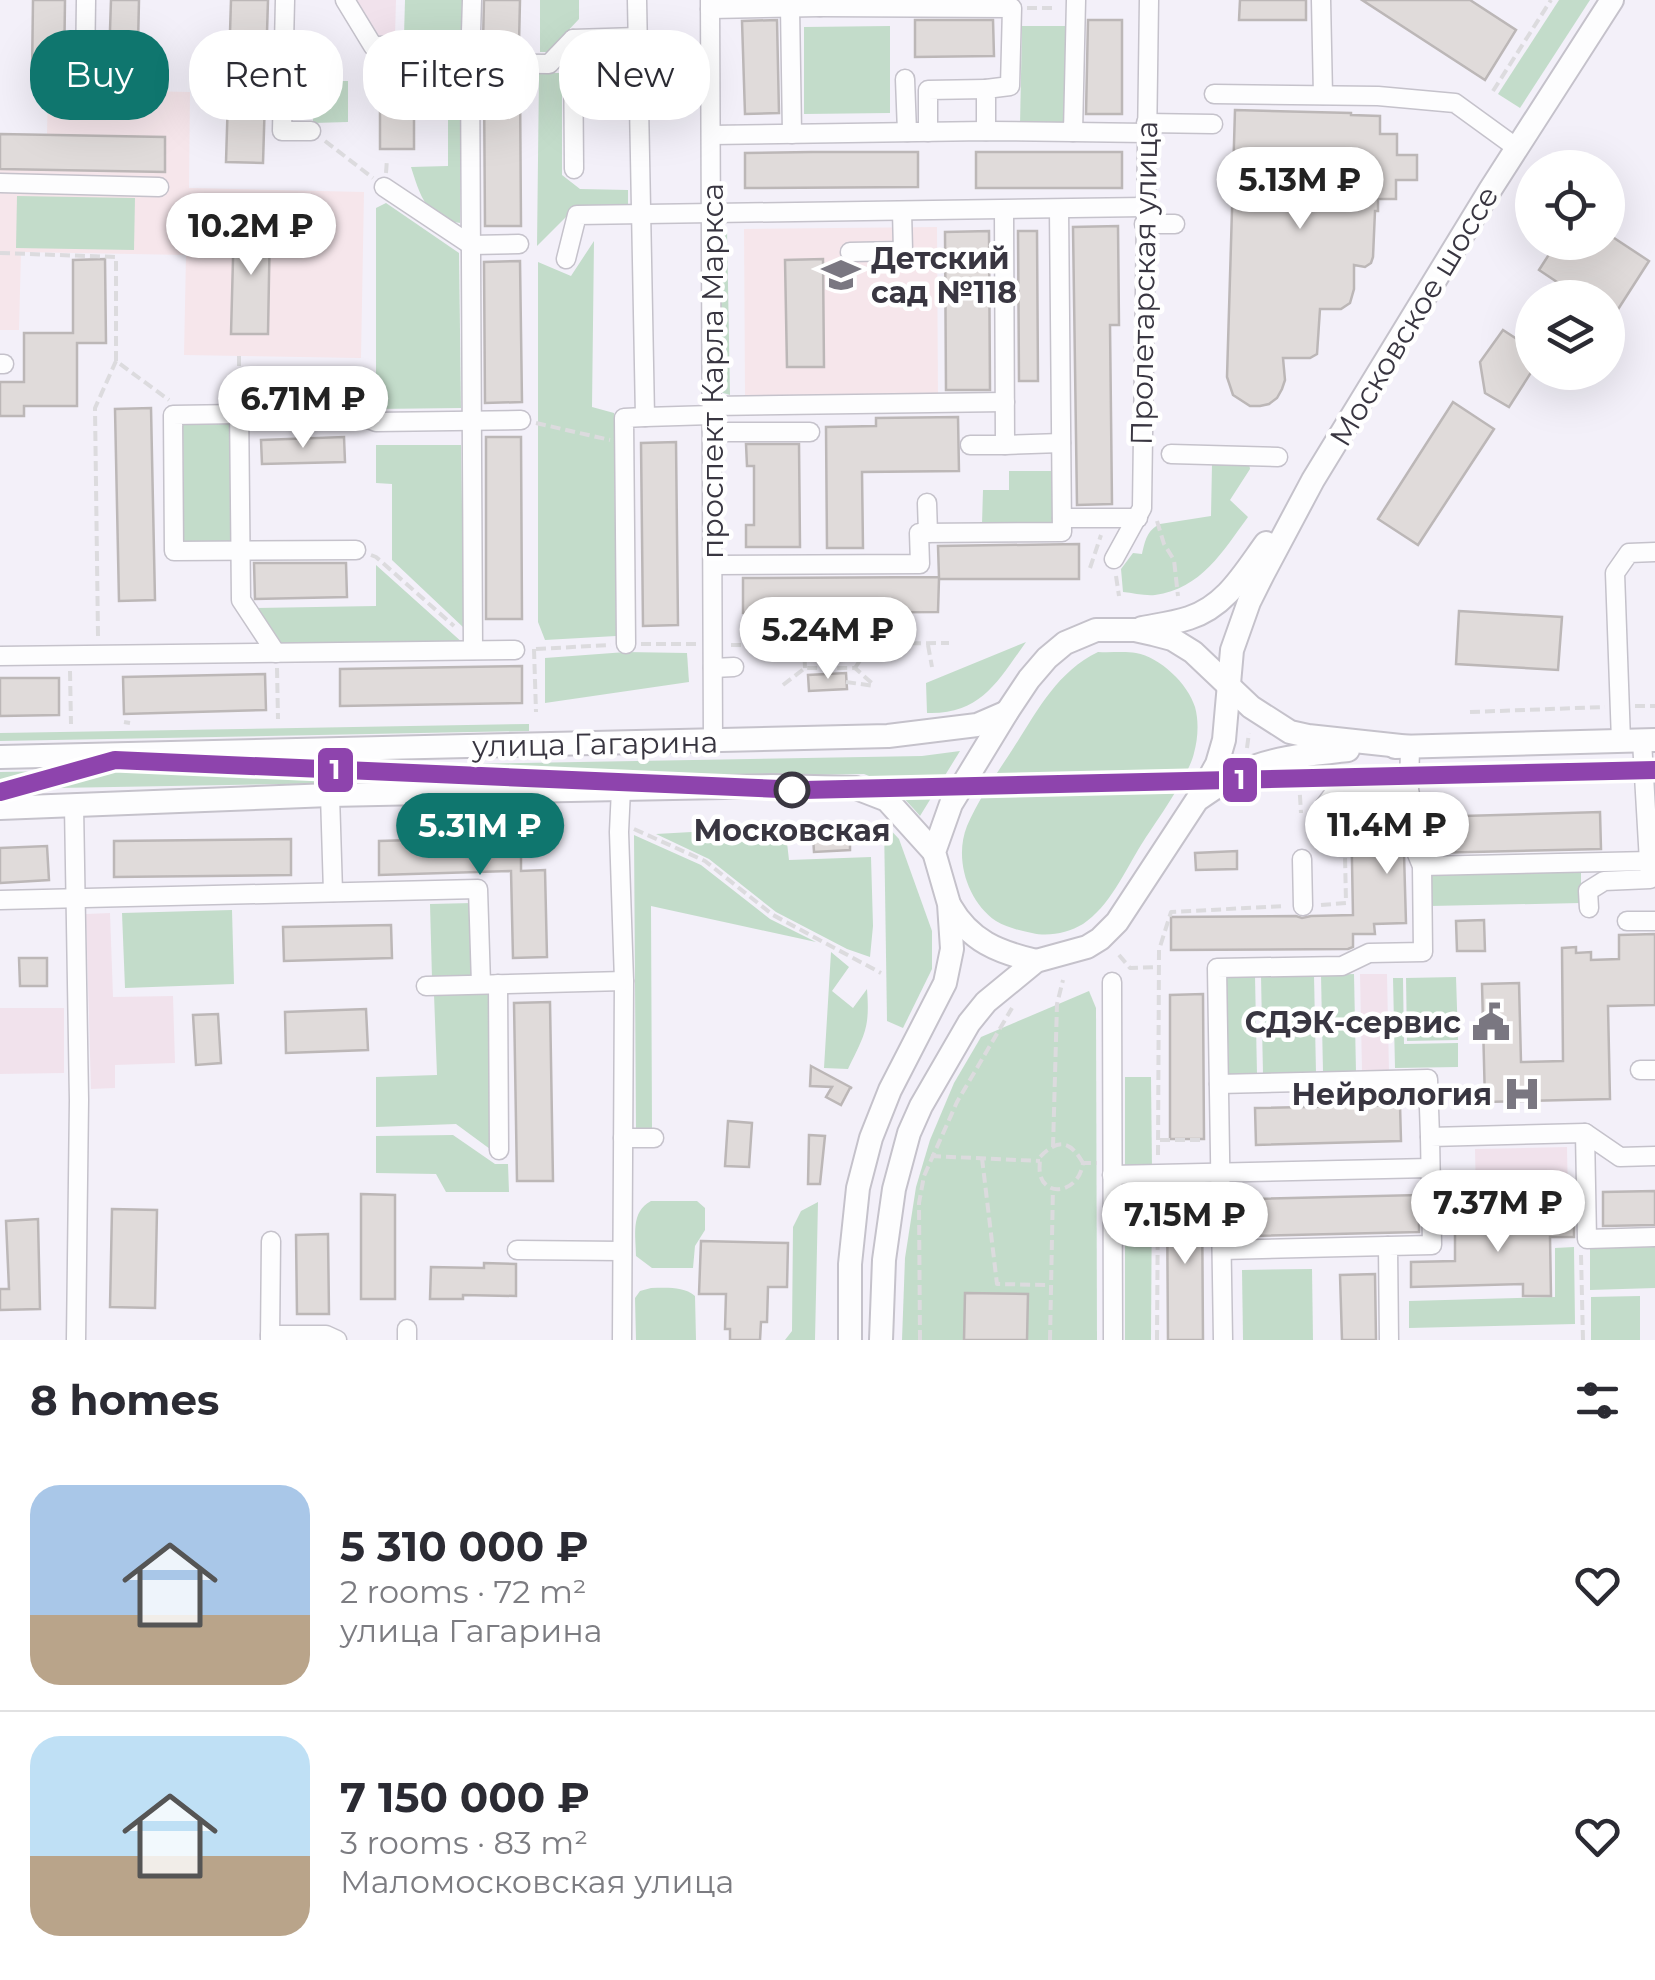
<!DOCTYPE html>
<meta charset="utf-8">
<style>
:root{--surface:#fff;--page:#f2f2f3;--text:#2b2b33;--muted:#7c7c81;--line:#e1e1e2;--accent:#0f766e}
body{margin:0;font-family:Montserrat,sans-serif;background:var(--page);color:var(--text);height:100vh;display:flex;flex-direction:column;font-size:38px;white-space:nowrap}
*{box-sizing:border-box;margin:0}
p{font-size:32px;color:var(--muted)}
.icon{flex:none;width:55px;height:55px;fill:none;stroke:currentColor;stroke-width:2;stroke-linecap:round;stroke-linejoin:round}
.map{position:relative;height:1340px;overflow:hidden}
.panel{display:flex;flex-direction:column;background:var(--surface);flex:1}
.panel>*{flex:none}
.top-card{position:absolute;left:30px;top:30px;width:1000px;height:90px;display:flex;gap:20px}
.tools{position:absolute;left:1515px;top:150px;display:grid;gap:20px}
.tools a{display:grid;place-items:center;width:110px;height:110px;border-radius:50%;background:var(--surface);box-shadow:0 10px 40px #0002;font-size:50px}
.price{position:absolute;translate:-50% -85px;padding:0 22px;border-radius:35px;background:#fff;color:#222;font-size:32px;line-height:65px;filter:drop-shadow(0 2px 5px #0008)}
.price::after{content:'';position:absolute;left:50%;top:60px;width:30px;height:22px;margin-left:-15px;background:inherit;clip-path:polygon(0 0,100% 0,50% 100%)}
.price.on{background:var(--accent);color:#fff}
ul{padding:0;list-style:none}
li{display:flex;align-items:center;gap:30px;height:250px;padding:0 30px}
li+li{border-top:2px solid var(--line)}
li span{display:grid;place-items:center;flex:none;width:280px;height:200px;border-radius:30px;color:#555}
li>.icon{margin-inline-start:auto}
span .icon{width:120px;height:120px;fill:#fffc;stroke-width:1}
li b{font-size:42px}
h2{display:flex;justify-content:space-between;align-items:center;height:120px;padding:0 30px;font-size:42px}
.tag{padding:0 35px;border-radius:40px;background:var(--surface);box-shadow:0 10px 40px #0002;font-size:35px;line-height:90px}
.tag.on{background:var(--accent);color:#fff}
.map>svg:first-child{display:block}
</style>
<div class="map">
<svg width="1655" height="1340" viewBox="0 0 1655 1340">
<rect width="100%" height="100%" fill="#f3f0f9"/>
<g fill="#f1e2ec">
<path d="M355,0H396L395,36H377Z"/>
<path d="M110,913L113,997L173,996L175,1063L115,1065V1088L91,1089L86,914Z"/>
<path d="M1360,974H1387L1389,1071H1362Z"/>
<path d="M0,1008H64V1073L0,1074Z"/>
<path d="M1567,1147L1568,1199L1476,1201L1475,1149Z"/>
</g>
<g fill="#f6e6eb">
<path d="M48,89L190,92L189,188L364,192L361,358L184,355L186,255L21,252L19,330H0V134H47Z"/>
<path d="M937,227L938,395L745,397L744,229Z"/>
</g>
<g fill="#c3dcca">
<path d="M405,0H462L461,37L404,36Z"/>
<path d="M540,0H579V19L548,52H540Z"/>
<path d="M1559,0H1590L1520,108L1498,94Z"/>
<path d="M890,26V113L804,114V27Z"/>
<path d="M1022,26H1067L1065,126L1020,125Z"/>
<path d="M539,73H562V175L580,189L628,190V205L576,207L537,246Z"/>
<path d="M448,78H461L460,223C426,219 420,195 411,167L448,166Z"/>
<path d="M312,81H348V122L313,123Z"/>
<path d="M17,196L135,198L134,250L16,248Z"/>
<path d="M386,203L459,253L461,408L376,409V208Z"/>
<path d="M727,229L730,395L720,392L719,231Z"/>
<path d="M594,241L592,407L614,413L616,636L545,640L538,622V262L571,276Z"/>
<path d="M230,423L231,541H184L183,424Z"/>
<path d="M376,445H461L464,628L392,560V484L376,483Z"/>
<path d="M1249,463L1250,469L1230,500L1248,517C1223,551 1201,589 1155,595C1145,596 1133,593 1123,592L1121,569L1133,553L1142,554C1145,541 1147,530 1160,524L1211,516L1212,464Z"/>
<path d="M1009,471H1053L1052,524H982L983,490H1009Z"/>
<path d="M376,565L464,644L279,645L256,608L376,606Z"/>
<path d="M1026,642C998,681 981,715 927,713L926,683Z"/>
<path d="M626,652L687,653L689,682L545,703V658Z"/>
<path d="M1098,652C1110,653 1124,651 1136,653C1160,657 1188,684 1195,707C1199,721 1198,739 1194,753C1189,776 1155,823 1141,845C1125,871 1109,907 1083,924C1068,933 1048,937 1032,933C1020,931 1006,927 996,921C967,901 954,858 967,826C979,798 998,772 1014,747C1038,710 1057,672 1098,652Z"/>
<path d="M529,724V731L0,741V733Z"/>
<path d="M960,751L920,816C903,796 889,783 864,774L0,789V772L922,756Z"/>
<path d="M884,823L899,839L932,931V969L903,1028L887,1021Z"/>
<path d="M745,829L786,834L789,860L871,857L873,926L870,957L847,949L776,912L709,859L656,834Z"/>
<path d="M634,835L701,865L770,919L816,942L651,906L652,1129H636Z"/>
<path d="M1581,870V903L1430,906L1429,873Z"/>
<path d="M472,903L474,978L432,979L430,904Z"/>
<path d="M232,910L234,984L125,988L122,913Z"/>
<path d="M831,952L849,967L832,991L853,1008L867,989C870,1028 865,1034 848,1069L824,1068Z"/>
<path d="M1354,974L1356,1072H1323L1321,975Z"/>
<path d="M1314,975L1316,1073L1263,1074L1261,976Z"/>
<path d="M1255,976L1257,1074H1229L1226,977Z"/>
<path d="M1456,977L1458,1040L1407,1041L1406,978Z"/>
<path d="M1393,978H1403L1404,1044L1458,1043V1067L1395,1068Z"/>
<path d="M1089,991L1096,1008L1097,1340H902L905,1258L916,1187L930,1140L954,1083L981,1037Z"/>
<path d="M489,993L490,1149L456,1124L376,1127V1077L437,1075L434,994Z"/>
<path d="M1125,1077H1151L1152,1169H1125Z"/>
<path d="M453,1135L495,1164H508L509,1192H446L436,1174L376,1173V1136Z"/>
<path d="M1125,1179H1152L1151,1340H1125Z"/>
<path d="M651,1201H697L705,1208V1230L695,1246L693,1268H652L636,1256C636,1236 630,1212 651,1201Z"/>
<path d="M818,1202L815,1340H785L792,1331L793,1227L801,1211Z"/>
<path d="M1574,1247L1575,1324L1409,1328V1301L1555,1297V1248Z"/>
<path d="M1655,1247V1288L1590,1290V1248Z"/>
<path d="M1312,1269L1313,1340H1243L1242,1270Z"/>
<path d="M651,1288C666,1288 683,1286 695,1296L696,1340H636L635,1298L640,1291Z"/>
<path d="M1640,1296V1340H1591V1297Z"/>
</g>
<g fill="#e0dbda" stroke="#bcb7b7" stroke-width="2.5">
<path d="M33,0H65L64,76H32Z"/>
<path d="M111,0H139L137,90H108Z"/>
<path d="M231,0H268L263,163L226,162Z"/>
<path d="M484,0H520L519,43L483,42Z"/>
<path d="M1240,0H1306V20H1239Z"/>
<path d="M1362,0H1470L1516,30L1485,80Z"/>
<path d="M777,20L779,113L745,114L742,21Z"/>
<path d="M915,20H993L994,56L915,57Z"/>
<path d="M1088,20H1122V114H1086Z"/>
<path d="M386,58H410V100H414V149H380V100H386Z"/>
<path d="M484,83H520L521,226H485Z"/>
<path d="M1235,110L1351,113V115L1380,116V134H1397V155H1417V180H1396V199H1378V211H1375L1373,257L1371,263L1365,267L1354,265V289L1350,303L1341,309H1320L1317,354L1310,358H1283L1285,380L1282,389L1277,398L1269,404L1260,406H1250L1233,395L1227,377Z"/>
<path d="M0,134L165,137V172L0,169Z"/>
<path d="M812,152H918V187L745,188V153Z"/>
<rect x="976" y="152" width="146" height="36"/>
<path d="M234,222H270L268,334H231Z"/>
<path d="M1118,226L1119,325H1110L1112,504L1077,505L1073,227Z"/>
<path d="M989,231L990,390H946L945,232Z"/>
<path d="M1018,231H1037L1038,381H1019Z"/>
<path d="M1608,234L1649,261L1608,325V298H1581L1539,270L1557,242H1608Z"/>
<path d="M105,259L106,343H77V406H24V416H0V382H24V333H73V260Z"/>
<path d="M823,259L824,367H787L785,260Z"/>
<path d="M520,261L522,402L485,403L484,262Z"/>
<path d="M1503,330L1532,349V371L1509,407L1485,393L1480,362Z"/>
<path d="M1453,402L1494,429L1418,545L1378,519Z"/>
<path d="M151,408L155,600L119,601L115,409Z"/>
<path d="M958,417L959,471L862,472L863,548H827L826,427L876,426V418Z"/>
<path d="M344,437L345,462L262,464L261,440Z"/>
<path d="M486,437H521L522,619H486Z"/>
<path d="M676,442L678,625L643,626L641,443Z"/>
<path d="M746,444H799L800,547H746V525H754V466H747Z"/>
<path d="M1079,544V579H939L938,612L743,613V578L939,577L938,546Z"/>
<path d="M254,563H346L347,597L255,599Z"/>
<path d="M1459,611L1562,617L1558,670L1456,664Z"/>
<path d="M522,666V703L340,706V669Z"/>
<path d="M846,673L847,689L809,691L808,675Z"/>
<path d="M265,674L266,710L124,714L123,677Z"/>
<path d="M0,678H59V715L0,716Z"/>
<path d="M1351,809H1372V818L1402,817L1407,826L1417,829L1424,825L1427,817L1600,812L1601,849L1430,853L1424,844L1413,842L1407,847L1404,854L1406,923L1374,924L1375,934H1353V947L1348,949L1171,950V917L1296,916L1302,918L1311,916L1353,915Z"/>
<path d="M850,834V850L814,852L813,836Z"/>
<path d="M521,837V871L545,870L547,957L513,958L511,871L379,875V841Z"/>
<path d="M291,839V875L114,877V841Z"/>
<path d="M47,846L49,880L0,883V848Z"/>
<path d="M1237,851V869L1196,870L1195,853Z"/>
<path d="M1484,920L1485,951H1457L1456,921Z"/>
<path d="M391,925L392,958L284,961L283,927Z"/>
<path d="M1655,934V1005L1608,1006L1610,1099L1485,1102L1482,984L1519,983L1521,1062L1563,1061L1562,948L1576,947V953L1591,952V960L1619,959V935Z"/>
<path d="M19,958H47V986H20Z"/>
<path d="M1203,994L1204,1139H1170V995Z"/>
<path d="M550,1002L553,1181H517L514,1003Z"/>
<path d="M366,1009L368,1050L286,1053L285,1012Z"/>
<path d="M218,1014L221,1063L196,1065L193,1015Z"/>
<path d="M811,1066L852,1088H850L841,1105L826,1097L832,1087L810,1086Z"/>
<path d="M1400,1105L1401,1141L1256,1145L1255,1108Z"/>
<path d="M728,1121L752,1123L749,1167L725,1166Z"/>
<path d="M809,1135L825,1136L820,1184H808Z"/>
<path d="M1655,1191V1225L1603,1226V1192Z"/>
<path d="M361,1194L395,1195V1299H361Z"/>
<path d="M1167,1194H1202L1203,1340H1168Z"/>
<path d="M1419,1195V1232L1254,1236V1199Z"/>
<path d="M112,1209L157,1210L155,1308L110,1307Z"/>
<path d="M1574,1218V1237H1550L1551,1296H1523V1284L1411,1287V1262L1455,1261V1220Z"/>
<path d="M38,1219L40,1309L0,1310V1289H9L6,1221Z"/>
<path d="M328,1234L329,1314H297L296,1235Z"/>
<path d="M701,1241L788,1243L787,1287H768L767,1322H761L760,1340H730V1329H725L726,1294H699Z"/>
<path d="M484,1263L516,1264V1296L463,1295V1299H430L431,1267L484,1268Z"/>
<path d="M1375,1274L1376,1340H1342L1340,1275Z"/>
<path d="M965,1293L1028,1294L1027,1340H964Z"/>
</g>
<g fill="none" stroke-linecap="round" stroke-linejoin="round">
<path stroke="#cecbd4" stroke-width="18" stroke-dasharray="18 9" stroke-linecap="butt" d="M1415,817L1417,854"/>
<g stroke="#c5c2cb" stroke-width="21">
<g id="minor">
<path d="M285,0L282,131H311"/>
<path d="M345,0L373,46L471,45"/>
<path d="M472,0L470,63L549,64L573,39L638,37"/>
<path d="M710,0L713,742"/>
<path d="M1321,0L1323,95"/>
<path d="M790,7L792,134"/>
<path d="M820,7L1012,8L1010,86L986,89V131"/>
<path d="M710,9L820,7V0"/>
<path d="M573,39L574,169"/>
<path d="M470,63L473,650"/>
<path d="M85,74L86,0"/>
<path d="M905,79L907,132"/>
<path d="M1214,94L1378,96L1455,103L1517,148"/>
<path d="M1146,123L1213,124"/>
<path d="M928,132V90L986,89"/>
<path d="M1073,132L1146,133"/>
<path d="M711,135L986,131L1073,132L1076,0"/>
<path d="M0,183L159,187"/>
<path d="M384,187L471,245L519,244"/>
<path d="M1004,210L1005,445L1061,443"/>
<path d="M1144,224H1175"/>
<path d="M850,252L903,251L902,211"/>
<path d="M566,259L577,215L1145,207"/>
<path d="M0,364H4"/>
<path d="M712,406L1005,402"/>
<path d="M239,414L173,415L174,551L356,550"/>
<path d="M645,417L712,415"/>
<path d="M712,432H810"/>
<path d="M970,445H1005"/>
<path d="M1171,454L1278,457"/>
<path d="M927,503L928,533"/>
<path d="M1062,518H1138"/>
<path d="M1114,559L1142,508L1149,0"/>
<path d="M713,565L920,564L919,533L1062,532L1059,209"/>
<path d="M626,644L624,418L645,417L637,0"/>
<path d="M276,653L241,600L239,403L318,399L376,422L521,420"/>
<path d="M0,656L515,650"/>
<path d="M713,668L734,667"/>
<path d="M1621,741L1615,573L1629,553L1655,552"/>
<path d="M1410,747L1409,790L1415,817"/>
<path d="M621,789L619,832L624,981L622,1340"/>
<path d="M330,795L333,892"/>
<path d="M74,806L79,1100L76,1340"/>
<path d="M1320,812L1335,792L1409,790"/>
<path d="M1302,859L1303,906"/>
<path d="M1422,866L1650,861"/>
<path d="M0,900L478,889L481,984"/>
<path d="M1589,908L1588,891L1604,881L1650,879L1642,741"/>
<path d="M1627,921H1655"/>
<path d="M1112,982L1113,1340"/>
<path d="M498,984L499,1150"/>
<path d="M426,986L624,981"/>
<path d="M1640,1070H1655"/>
<path d="M1219,1084L1428,1079L1430,1137"/>
<path d="M623,1138H654"/>
<path d="M1655,1156L1620,1157L1585,1133L1587,1239L1655,1237"/>
<path d="M1112,1175L1430,1168"/>
<path d="M517,1250L622,1251"/>
<path d="M1222,1250L1388,1246"/>
<path d="M407,1329V1340"/>
<path d="M270,1335H326L337,1340"/>
<path d="M270,1340L271,1241"/>
<path d="M1223,1340L1217,968L1342,966L1369,953L1423,952L1422,866L1417,854"/>
<path d="M1389,1340L1388,1246L1432,1245L1430,1137L1585,1133"/>
</g>
</g>
<g stroke="#c5c2cb" stroke-width="26">
<g id="major">
<path d="M1142,628C1158,625 1174,623 1189,618C1226,606 1244,573 1266,543"/>
<path d="M1395,747L1655,740"/>
<path d="M0,757L888,736L977,725L1007,712"/>
<path d="M1200,798C1213,789 1226,780 1240,773C1272,757 1313,754 1348,750"/>
<path d="M0,808L330,795L621,789L772,786L856,788L887,800L934,852"/>
<path d="M950,906C970,941 998,952 1036,961"/>
<path d="M850,1340V1264L858,1188L871,1138L890,1090L945,983L952,949L949,904L934,852L951,804L1007,712L1029,679L1047,658L1065,643L1096,630H1135L1153,634L1172,639L1193,652L1251,707L1290,732L1308,736L1410,747"/>
<path d="M881,1340L884,1260L894,1189L909,1133L921,1106L969,1023L986,1002L1036,961L1087,947L1100,939L1117,922L1197,800L1217,764L1224,740L1232,650L1249,602L1263,574L1313,480L1490,190L1612,0"/>
</g>
</g>
<g stroke="#dcdbde" stroke-width="4" stroke-dasharray="10 5" stroke-linecap="butt">
<path d="M1027,8H1057"/>
<path d="M1493,91L1551,0"/>
<path d="M325,141L373,178"/>
<path d="M386,173L387,159"/>
<path d="M0,253L116,257V361L169,400"/>
<path d="M239,356V385"/>
<path d="M536,423L610,440"/>
<path d="M1157,521L1164,544L1174,560L1178,596"/>
<path d="M371,555L376,557L454,626"/>
<path d="M1090,568L1101,535"/>
<path d="M1116,576L1119,596"/>
<path d="M98,636L95,408L116,361"/>
<path d="M641,644H696"/>
<path d="M731,645L949,643"/>
<path d="M804,645L805,668"/>
<path d="M928,645L932,667"/>
<path d="M534,649L536,712"/>
<path d="M536,649L611,645"/>
<path d="M277,668L278,719"/>
<path d="M855,668L869,647"/>
<path d="M70,671L71,724"/>
<path d="M846,682L875,686"/>
<path d="M783,685L805,668H855L875,686"/>
<path d="M1635,706H1655"/>
<path d="M1470,712L1605,707"/>
<path d="M124,722L130,723"/>
<path d="M1247,748L1249,733"/>
<path d="M1299,780L1301,813"/>
<path d="M634,829L705,861L773,915L881,973"/>
<path d="M1321,905L1346,903L1344,808"/>
<path d="M1119,955L1130,968L1158,967"/>
<path d="M1160,1140H1205"/>
<path d="M1053,1147L1057,1004L1063,980"/>
<path d="M1158,1155L1159,950L1171,912L1286,906"/>
<path d="M931,1156L1040,1161"/>
<path d="M982,1158L997,1284L1049,1285"/>
<path d="M1083,1163C1071,1142 1059,1137 1040,1157C1040,1162 1039,1168 1040,1174C1045,1198 1079,1193 1083,1163H1097"/>
<path d="M1158,1194L1205,1193"/>
<path d="M1581,1255L1583,1340"/>
<path d="M920,1340L919,1203L924,1176L957,1102L1012,1008"/>
<path d="M1050,1340L1053,1187"/>
<path d="M1157,1340L1158,1190"/>
</g>
<use href="#minor" stroke="#fdfdfe" stroke-width="18"/>
<use href="#major" stroke="#fdfdfe" stroke-width="22"/>
<g stroke="#fff" stroke-width="25">
<path id="metro-1" d="M0,792L115,760L803,790L1655,770"/>
</g>
<use href="#metro-1" stroke="#8e44ad" stroke-width="18"/>
</g>
<defs>
<g id="school-bare" transform="scale(3)"><path d="M0-5L7-2L0 1L-7-2ZM-4 1L0 2.5L4 1V4Q0 6-4 4Z" fill="#7a7781" stroke="#fff" stroke-width="2.5" paint-order="stroke"/></g>
<g id="civic-bare" transform="scale(3)"><path d="M-.6-6.5H3V-4.5H.6V-3L4-1V1h2V6H-6V1h2V-1L-.6-3ZM-1.2 2.5V6h2.4V2.5Z" fill="#7a7781" stroke="#fff" stroke-width="2.5" paint-order="stroke"/></g>
<g id="hospital-bare" transform="scale(3)"><path d="M-5-5h3v3.5h4V-5h3V5h-3V1.5h-4V5h-3Z" fill="#7a7781" stroke="#fff" stroke-width="2.5" paint-order="stroke"/></g>
</defs>
<g fill-rule="evenodd">
<use href="#school-bare" x="841" y="275"/>
<use href="#civic-bare" x="1491" y="1022"/>
<use href="#hospital-bare" x="1522" y="1094"/>
</g>
<circle fill="#fff" stroke="#393641" stroke-width="5" cx="792" cy="790" r="16"/>
<g text-anchor="middle" dominant-baseline="central" stroke-width="9" stroke-linejoin="round" paint-order="stroke">
<g font-size="30" font-weight="bold" fill="#393641" stroke="#fff" text-anchor="end">
<text x="871" y="258" text-anchor="start">Детский<tspan x="871" dy="34">сад №118</tspan></text>
<text x="1461" y="1022">СДЭК-сервис</text>
<text x="1492" y="1094">Нейрология</text>
</g>
<g font-size="30" fill="#393641" stroke="#fff">
<text transform="translate(1144 283) rotate(-89)">Пролетарская улица</text>
<text transform="translate(1414 316) rotate(-59)">Московское шоссе</text>
<text transform="translate(712 371) rotate(-90)">проспект Карла Маркса</text>
<text transform="translate(595 744) rotate(-1)">улица Гагарина</text>
</g>
<g font-size="30" font-weight="bold" fill="#393641" stroke="#fff">
<text x="792" y="830">Московская</text>
</g>
</g>
<g stroke="#fff" stroke-width="4">
<rect x="316" y="746" width="39" height="48" rx="10" fill="#8e44ad"/>
<rect x="1221" y="756" width="38" height="48" rx="10" fill="#8e44ad"/>
</g>
<g font-size="28" text-anchor="middle" font-weight="bold" fill="#fff">
<text x="335" y="779">1</text>
<text x="1240" y="789">1</text>
</g>
</svg>
<div class="tools">
<a><svg class="icon" aria-label="locate" viewBox="0 0 24 24"><circle cx="12" cy="12" r="6"/><path d="M12 2v4M12 18v4M2 12h4M18 12h4"/></svg></a>
<a><svg class="icon" aria-label="layers" viewBox="0 0 24 24"><path d="M12 4l9 5-9 5-9-5zM3 14l9 5 9-5"/></svg></a>
</div>
<b class="price" style="left:1300px;top:232px">5.13M ₽</b>
<b class="price" style="left:251px;top:278px">10.2M ₽</b>
<b class="price" style="left:303px;top:451px">6.71M ₽</b>
<b class="price" style="left:828px;top:682px">5.24M ₽</b>
<b class="price" style="left:1387px;top:877px">11.4M ₽</b>
<b class="price on" style="left:480px;top:878px">5.31M ₽</b>
<b class="price" style="left:1498px;top:1255px">7.37M ₽</b>
<b class="price" style="left:1185px;top:1267px">7.15M ₽</b>
<div class="top-card">
<a class="tag on">Buy</a>
<a class="tag">Rent</a>
<a class="tag">Filters</a>
<a class="tag">New</a>
</div>
</div>
<section class="panel">
<h2>8 homes<svg class="icon" aria-label="filters" viewBox="0 0 24 24"><path d="M4 7h16M4 17h16"/><circle cx="9" cy="7" r="2"/><circle cx="15" cy="17" r="2"/></svg></h2>
<ul>
<li><span style="background:linear-gradient(#a9c7e8 65%,#b9a48a 0)"><svg class="icon" aria-label="home" viewBox="0 0 24 24"><path d="M3 11l9-7 9 7M6 9v11h12V9"/></svg></span><div><b>5 310 000 ₽</b><p>2 rooms · 72 m²</p><p>улица Гагарина</p></div><svg class="icon" aria-label="heart" viewBox="0 0 24 24"><path d="M12 20l-8-8c-3-5 5-10 8-4 3-6 11-1 8 4z"/></svg></li>
<li><span style="background:linear-gradient(#bfe0f5 60%,#b9a48a 0)"><svg class="icon" aria-label="home" viewBox="0 0 24 24"><path d="M3 11l9-7 9 7M6 9v11h12V9"/></svg></span><div><b>7 150 000 ₽</b><p>3 rooms · 83 m²</p><p>Маломосковская улица</p></div><svg class="icon" aria-label="heart" viewBox="0 0 24 24"><path d="M12 20l-8-8c-3-5 5-10 8-4 3-6 11-1 8 4z"/></svg></li>
</ul>
</section>
